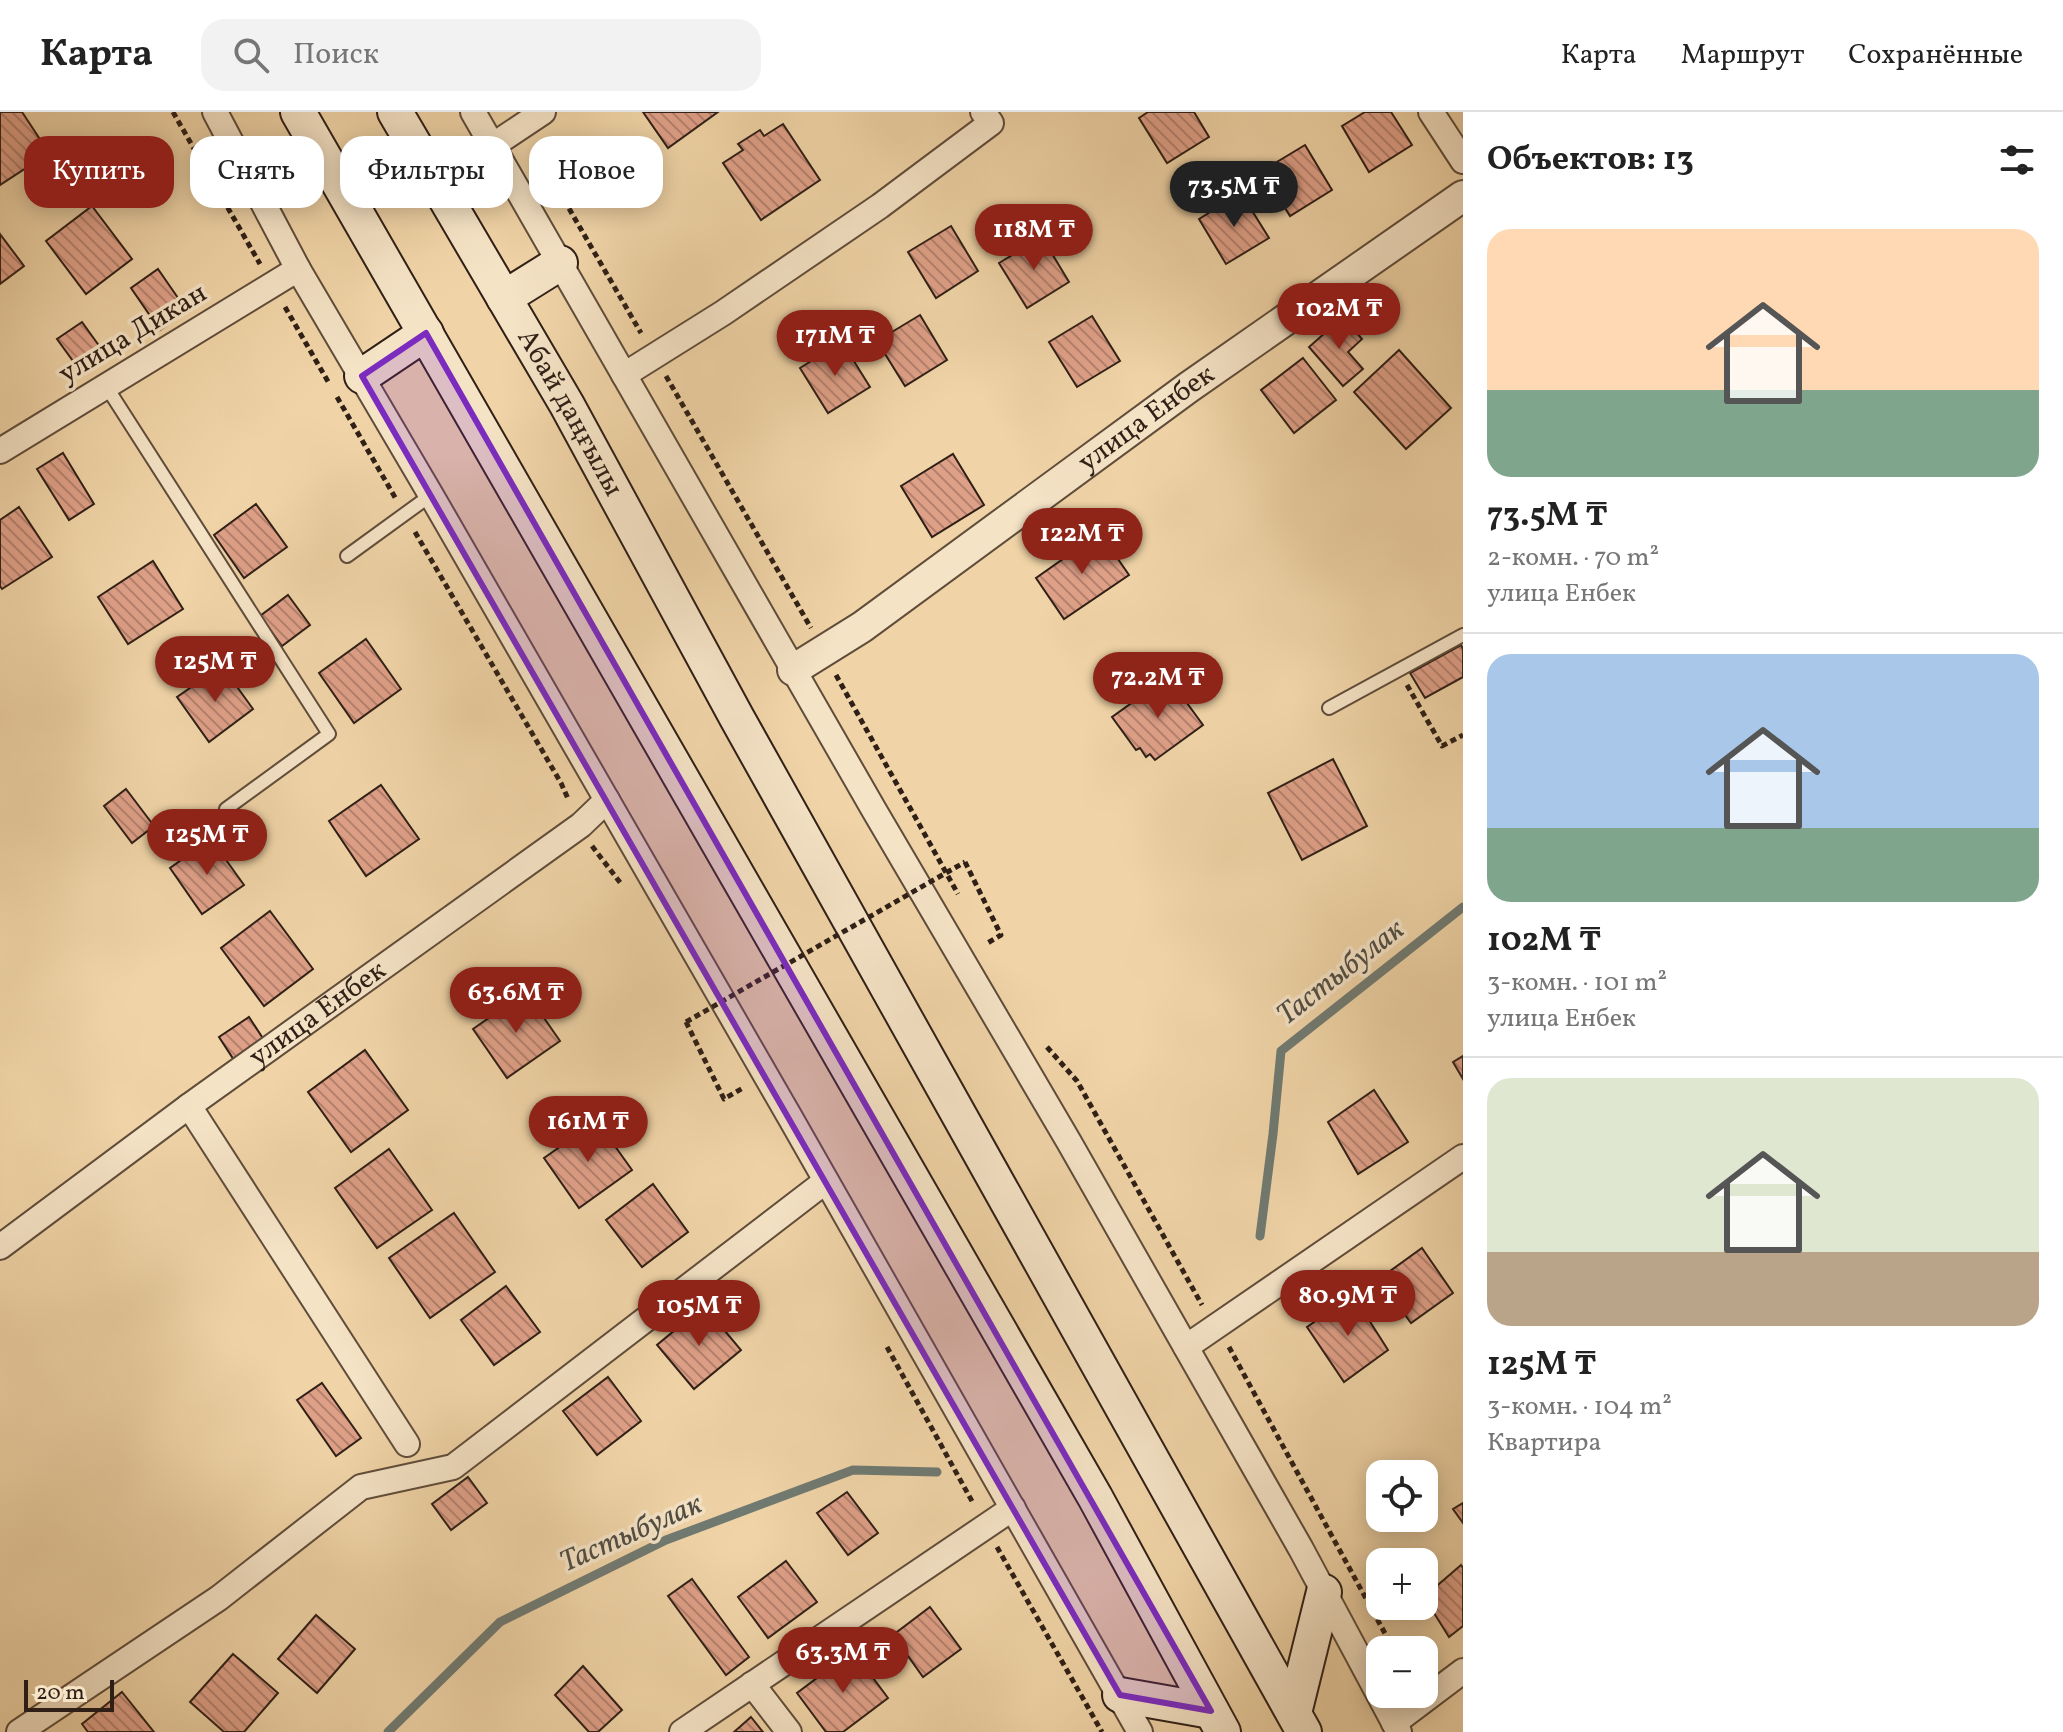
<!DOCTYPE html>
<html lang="ru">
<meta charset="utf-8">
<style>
:root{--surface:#fff;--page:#f2f2f2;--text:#222;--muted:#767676;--line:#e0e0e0;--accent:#8f2418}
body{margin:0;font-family:Vollkorn,serif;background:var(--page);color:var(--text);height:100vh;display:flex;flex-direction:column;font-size:30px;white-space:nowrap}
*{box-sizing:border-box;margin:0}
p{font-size:26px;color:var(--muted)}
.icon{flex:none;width:44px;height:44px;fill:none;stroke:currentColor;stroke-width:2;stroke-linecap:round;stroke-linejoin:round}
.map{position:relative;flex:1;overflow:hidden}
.drawer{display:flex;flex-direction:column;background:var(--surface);width:600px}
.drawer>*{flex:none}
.banner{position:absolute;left:24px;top:24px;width:760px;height:72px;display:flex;gap:16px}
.tools{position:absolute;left:1366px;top:1348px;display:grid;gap:16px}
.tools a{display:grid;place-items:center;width:72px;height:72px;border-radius:16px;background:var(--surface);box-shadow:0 4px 20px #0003;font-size:40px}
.scale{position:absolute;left:24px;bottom:20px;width:90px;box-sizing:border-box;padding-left:8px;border:4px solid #2f1f16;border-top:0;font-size:22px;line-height:28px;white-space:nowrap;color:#2f1f16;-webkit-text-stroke:6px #f5e3c6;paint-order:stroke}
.price{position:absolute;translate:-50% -68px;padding:0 18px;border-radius:28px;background:var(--accent);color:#fff;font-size:26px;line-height:52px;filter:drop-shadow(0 2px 4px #0008)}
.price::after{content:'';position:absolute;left:50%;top:48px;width:24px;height:18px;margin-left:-12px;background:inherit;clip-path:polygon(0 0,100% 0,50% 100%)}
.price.on{background:#222;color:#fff}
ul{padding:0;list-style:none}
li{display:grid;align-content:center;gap:16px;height:424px;padding:0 24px}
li+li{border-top:2px solid var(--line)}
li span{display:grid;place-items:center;height:248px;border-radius:24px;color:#555}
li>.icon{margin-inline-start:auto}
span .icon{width:144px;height:144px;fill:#fffc;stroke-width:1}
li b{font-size:34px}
h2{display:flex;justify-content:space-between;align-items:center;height:96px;padding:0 24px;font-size:34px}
.tag{padding:0 28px;border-radius:24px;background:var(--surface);box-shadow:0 4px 20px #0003;font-size:28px;line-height:72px}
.tag.on{background:var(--accent);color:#fff}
header{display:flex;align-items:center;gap:48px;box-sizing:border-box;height:112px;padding:0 40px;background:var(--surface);border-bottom:2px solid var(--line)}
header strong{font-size:38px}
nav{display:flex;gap:44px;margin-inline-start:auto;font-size:28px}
.search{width:560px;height:72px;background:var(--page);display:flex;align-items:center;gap:20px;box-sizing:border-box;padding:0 28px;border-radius:24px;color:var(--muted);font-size:30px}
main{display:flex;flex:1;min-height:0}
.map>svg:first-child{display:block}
</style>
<header>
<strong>Карта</strong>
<div class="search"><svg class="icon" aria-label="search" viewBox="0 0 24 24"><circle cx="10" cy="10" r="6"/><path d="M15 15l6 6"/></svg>Поиск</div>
<nav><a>Карта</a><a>Маршрут</a><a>Сохранённые</a></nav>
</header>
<main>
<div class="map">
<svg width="1463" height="1620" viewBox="0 0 1463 1620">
<defs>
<pattern id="building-back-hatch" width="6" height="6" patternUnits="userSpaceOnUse" patternTransform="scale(2)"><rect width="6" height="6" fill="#dfa088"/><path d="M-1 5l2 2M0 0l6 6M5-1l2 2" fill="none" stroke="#b5826e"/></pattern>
</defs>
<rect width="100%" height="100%" fill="#f0d4a7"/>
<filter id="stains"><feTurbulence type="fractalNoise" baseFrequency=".0025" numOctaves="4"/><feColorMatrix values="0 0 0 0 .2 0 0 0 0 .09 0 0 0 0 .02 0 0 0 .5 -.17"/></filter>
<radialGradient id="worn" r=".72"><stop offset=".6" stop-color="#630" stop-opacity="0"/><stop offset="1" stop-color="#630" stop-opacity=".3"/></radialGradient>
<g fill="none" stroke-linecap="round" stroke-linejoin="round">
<g stroke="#707a72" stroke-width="9">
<path d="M1260,1124L1273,1022L1281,939L1463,795"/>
<path d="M388,1620L500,1510L666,1428L853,1358L937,1360"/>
</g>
</g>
<g fill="url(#building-back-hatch)" stroke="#2f1f16" stroke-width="2">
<path d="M0,0H22L49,41L0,73Z"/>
<path d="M643,0H718L668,36Z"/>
<path d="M1148,0H1194L1209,25L1167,51L1139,6Z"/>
<path d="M1365,0H1391L1412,33L1369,60L1342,14Z"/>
<path d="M783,12L820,68L761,108L723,51L743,38L738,32L760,18L764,24Z"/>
<path d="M1305,33L1332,78L1290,104L1262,59Z"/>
<path d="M1241,81L1269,126L1226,152L1199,107Z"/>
<path d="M92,94L132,147L86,182L46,129Z"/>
<path d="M951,114L978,159L936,186L908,140Z"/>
<path d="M0,122L24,154L0,172Z"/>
<path d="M1042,125L1069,170L1027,196L999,151Z"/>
<path d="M158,157L187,199L160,218L131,176Z"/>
<path d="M920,203L947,248L905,274L877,229Z"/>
<path d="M1092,204L1120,249L1077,275L1049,230Z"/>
<path d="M1343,205L1362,227L1348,240L1363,257L1343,274L1309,235Z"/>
<path d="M82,210L105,242L81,260L57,227Z"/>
<path d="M842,230L870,275L828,301L800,256Z"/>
<path d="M1399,238L1451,296L1406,337L1354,280Z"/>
<path d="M1303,246L1336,288L1294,321L1261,278Z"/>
<path d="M63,341L94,392L69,408L37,357Z"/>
<path d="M953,342L984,393L932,425L901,374Z"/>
<path d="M256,392L287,435L244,466L214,423Z"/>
<path d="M19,395L52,445L2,477L0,474V408Z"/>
<path d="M1100,421L1129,463L1064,507L1036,466Z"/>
<path d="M153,449L183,497L128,532L98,485Z"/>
<path d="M288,483L310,513L282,534L260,504Z"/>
<path d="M366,527L401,577L354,611L319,561Z"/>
<path d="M1461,533L1463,537V565L1425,586L1410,561Z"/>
<path d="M222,554L253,597L209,630L177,585Z"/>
<path d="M1168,565L1203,613L1155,648L1150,642L1146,645L1140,636L1136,638L1112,605Z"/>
<path d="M1333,647L1367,714L1302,748L1268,681Z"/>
<path d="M381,673L419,727L366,764L329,709Z"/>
<path d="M126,677L154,714L132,731L104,694Z"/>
<path d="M211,727L244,773L202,802L170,756Z"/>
<path d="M270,799L313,857L264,894L221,836Z"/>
<path d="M526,880L560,929L507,966L473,917Z"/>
<path d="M249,905L264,928L234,948L219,925Z"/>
<path d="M365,938L408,998L351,1040L308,980Z"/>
<path d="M1463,944V967L1453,950Z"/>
<path d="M1374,978L1408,1030L1358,1062L1328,1010Z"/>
<path d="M597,1009L632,1058L579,1096L544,1046Z"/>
<path d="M389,1037L432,1098L377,1136L335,1076Z"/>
<path d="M653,1072L688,1120L642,1155L606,1108Z"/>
<path d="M454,1101L495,1160L430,1206L389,1146Z"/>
<path d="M1422,1136L1453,1181L1411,1211L1379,1167Z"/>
<path d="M506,1174L540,1220L494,1253L461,1208Z"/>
<path d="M1353,1183L1388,1238L1344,1270L1307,1215Z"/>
<path d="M704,1194L741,1238L694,1277L657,1233Z"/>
<path d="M608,1265L641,1309L597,1343L563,1299Z"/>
<path d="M322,1271L361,1326L336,1344L297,1288Z"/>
<path d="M468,1365L487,1391L451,1418L432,1392Z"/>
<path d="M847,1380L878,1421L848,1443L817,1401Z"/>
<path d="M1463,1391V1411L1453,1397Z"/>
<path d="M786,1449L817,1490L768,1526L738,1485Z"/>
<path d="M1461,1453L1463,1456V1514L1449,1525L1424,1485Z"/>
<path d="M692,1467L749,1545L726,1563L668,1484Z"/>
<path d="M930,1495L961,1537L923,1565L893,1523Z"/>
<path d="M316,1503L355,1537L317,1581L278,1547Z"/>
<path d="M853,1539L888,1586L843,1620H826L797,1581Z"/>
<path d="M233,1542L278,1581L244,1620H224L190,1590Z"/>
<path d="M583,1554L622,1598L598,1620H589L555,1583Z"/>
<path d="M122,1580L154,1620H88L82,1612Z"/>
<path d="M751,1605L763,1620H734Z"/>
</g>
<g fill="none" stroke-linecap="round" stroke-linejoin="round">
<g stroke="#5f4c3a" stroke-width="16">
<g id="service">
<path d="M106,274L329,622L226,697"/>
<path d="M347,444L431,383"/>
<path d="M1329,596L1463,523"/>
</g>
</g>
<g stroke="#5f4c3a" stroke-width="28">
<g id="minor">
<path d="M215,0L298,157L431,383L791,1007L1140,1620"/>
<path d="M473,0L874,698L1069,1030L1301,1437L1399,1620"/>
<path d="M1431,0L1463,49"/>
<path d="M492,34L543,0"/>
<path d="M624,263L723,201L880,94L991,11L983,0"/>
<path d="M0,339L298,157"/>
<path d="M189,994L407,1332"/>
<path id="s1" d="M0,1135L189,994L581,713L607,688"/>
<path d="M1186,1235L1463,1045"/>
<path d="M752,1572L789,1620"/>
<path d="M1394,1611L1463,1559"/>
<path d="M19,1620L219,1486L361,1375L453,1355L826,1069"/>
<path d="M682,1620L1013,1396"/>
</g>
</g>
<g stroke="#5f4c3a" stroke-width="34">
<g id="tertiary">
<path id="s2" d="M793,558L862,515L1189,275L1463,84"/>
</g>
</g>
<g stroke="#2f1f16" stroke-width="38">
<g id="secondary">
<path d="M298,0L1095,1385L1223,1620"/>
<path id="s3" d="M395,0L567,293L737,606L1304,1620"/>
<path d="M504,186L560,151"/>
<path d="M362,264L426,221"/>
<path d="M1120,1583L1211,1599"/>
<path d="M1294,1601L1324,1480"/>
</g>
</g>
<g stroke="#2f1f16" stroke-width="5" stroke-dasharray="6 4" stroke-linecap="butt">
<path d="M173,0L260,152"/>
<path d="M534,36L641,221"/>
<path d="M285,195L330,273"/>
<path d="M666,264L811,516"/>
<path d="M337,285L396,387"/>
<path d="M415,420L561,671L569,689"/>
<path d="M836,563L958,782"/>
<path d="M1407,573L1442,634L1463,623"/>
<path d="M592,734L622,773"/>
<path d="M965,750L1001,823L986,832"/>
<path d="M686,910L724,987L743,976"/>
<path d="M1047,935L1077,969L1202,1193"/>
<path d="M887,1235L973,1391"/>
<path d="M1229,1235L1394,1538"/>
<path d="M997,1435L1102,1620"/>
</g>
<use href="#service" stroke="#f5e3c6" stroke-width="12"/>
<use href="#minor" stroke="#f5e3c6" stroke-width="24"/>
<use href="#tertiary" stroke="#f5e3c6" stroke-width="30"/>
<use href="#secondary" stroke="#f5e3c6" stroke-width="34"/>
<path stroke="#2f1f16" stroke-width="5" stroke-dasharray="6 4" stroke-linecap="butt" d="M686,910L965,750"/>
</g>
<path fill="#7b2cbf" fill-opacity="0.2" stroke="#7b2cbf" stroke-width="6" stroke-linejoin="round" d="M426,221L1211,1599L1120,1583L362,264Z"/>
<g text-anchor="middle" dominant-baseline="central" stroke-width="7" stroke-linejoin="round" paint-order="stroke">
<g font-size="28" fill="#2f1f16" stroke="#f5e3c6">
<text transform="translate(133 222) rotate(-31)">улица Дикан</text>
<text stroke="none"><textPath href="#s3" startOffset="348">Абай даңғылы</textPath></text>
<text stroke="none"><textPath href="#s2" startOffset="434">улица Енбек</textPath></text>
<text stroke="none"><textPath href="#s1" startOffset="394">улица Енбек</textPath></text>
</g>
<g font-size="30" font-style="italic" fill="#504d44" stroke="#f5e3c6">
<text transform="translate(1341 861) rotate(-38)">Тастыбулак</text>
<text transform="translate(631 1422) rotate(-24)">Тастыбулак</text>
</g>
</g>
<rect width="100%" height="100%" filter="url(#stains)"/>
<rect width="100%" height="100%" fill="url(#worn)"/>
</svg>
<div class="tools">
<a><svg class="icon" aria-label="locate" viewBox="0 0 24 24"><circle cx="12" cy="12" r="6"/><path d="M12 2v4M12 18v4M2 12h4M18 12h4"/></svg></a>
<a>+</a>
<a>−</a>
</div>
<div class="scale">20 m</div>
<b class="price on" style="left:1234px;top:117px">73.5M ₸</b>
<b class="price" style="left:1034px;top:160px">118M ₸</b>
<b class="price" style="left:1339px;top:239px">102M ₸</b>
<b class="price" style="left:835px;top:266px">171M ₸</b>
<b class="price" style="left:1082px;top:464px">122M ₸</b>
<b class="price" style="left:215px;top:592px">125M ₸</b>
<b class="price" style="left:1158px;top:608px">72.2M ₸</b>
<b class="price" style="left:207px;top:765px">125M ₸</b>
<b class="price" style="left:516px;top:923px">63.6M ₸</b>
<b class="price" style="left:588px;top:1052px">161M ₸</b>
<b class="price" style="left:1348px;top:1226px">80.9M ₸</b>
<b class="price" style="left:699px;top:1236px">105M ₸</b>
<b class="price" style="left:843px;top:1583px">63.3M ₸</b>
<div class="banner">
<a class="tag on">Купить</a>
<a class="tag">Снять</a>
<a class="tag">Фильтры</a>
<a class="tag">Новое</a>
</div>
</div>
<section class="drawer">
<h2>Объектов: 13<svg class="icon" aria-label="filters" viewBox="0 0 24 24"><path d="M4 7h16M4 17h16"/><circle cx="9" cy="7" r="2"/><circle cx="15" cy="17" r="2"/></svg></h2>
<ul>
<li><span style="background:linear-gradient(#ffd9b3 65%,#7fa58c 0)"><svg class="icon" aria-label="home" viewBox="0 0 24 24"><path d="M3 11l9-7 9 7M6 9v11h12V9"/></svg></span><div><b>73.5M ₸</b><p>2-комн. · 70 m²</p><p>улица Енбек</p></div></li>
<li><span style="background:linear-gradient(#a9c7e8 70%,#7fa58c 0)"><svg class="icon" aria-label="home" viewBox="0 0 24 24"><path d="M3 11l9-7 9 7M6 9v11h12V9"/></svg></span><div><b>102M ₸</b><p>3-комн. · 101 m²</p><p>улица Енбек</p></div></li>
<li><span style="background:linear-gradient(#dfe7d0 70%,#b9a48a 0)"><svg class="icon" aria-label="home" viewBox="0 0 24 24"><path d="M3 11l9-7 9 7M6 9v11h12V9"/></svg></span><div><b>125M ₸</b><p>3-комн. · 104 m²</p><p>Квартира</p></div></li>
</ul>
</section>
</main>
